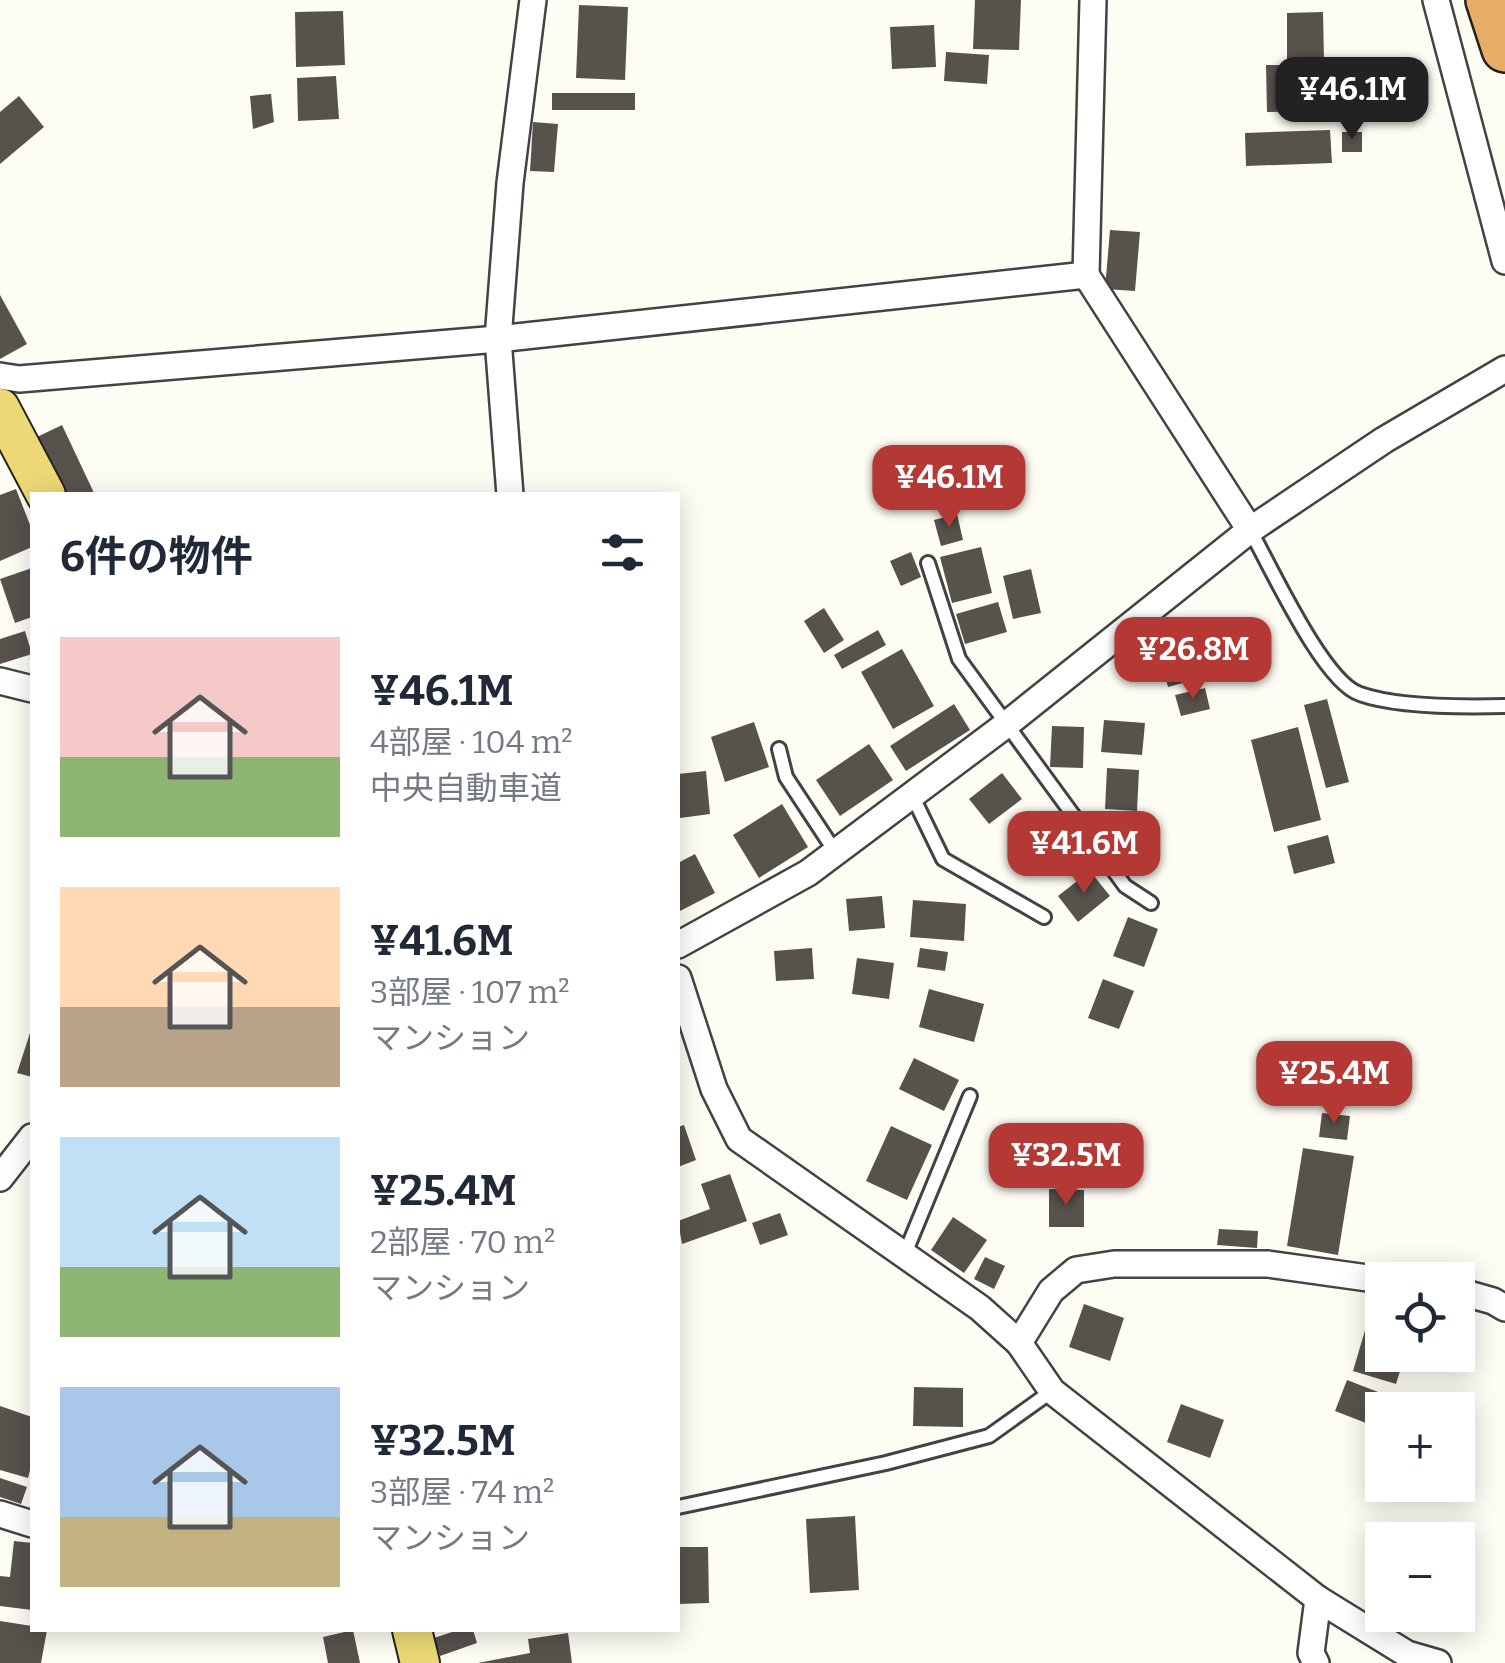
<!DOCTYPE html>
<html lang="ja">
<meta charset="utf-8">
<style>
:root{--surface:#fff;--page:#f6f6f7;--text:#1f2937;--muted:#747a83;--accent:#b43833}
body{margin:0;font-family:Bitter,"Noto Sans JP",serif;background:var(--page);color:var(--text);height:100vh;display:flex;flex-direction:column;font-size:38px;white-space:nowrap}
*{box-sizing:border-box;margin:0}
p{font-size:32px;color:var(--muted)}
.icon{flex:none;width:55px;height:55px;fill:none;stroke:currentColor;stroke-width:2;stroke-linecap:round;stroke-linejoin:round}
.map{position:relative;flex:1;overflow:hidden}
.drawer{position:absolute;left:30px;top:492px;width:650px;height:1140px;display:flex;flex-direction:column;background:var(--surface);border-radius:0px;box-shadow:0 5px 25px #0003}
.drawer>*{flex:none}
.controls{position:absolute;left:1365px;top:1262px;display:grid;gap:20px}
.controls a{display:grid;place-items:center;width:110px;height:110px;border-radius:0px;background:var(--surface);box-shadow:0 5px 25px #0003;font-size:50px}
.price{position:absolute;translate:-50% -85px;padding:0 22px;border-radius:20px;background:var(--accent);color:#fff;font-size:32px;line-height:65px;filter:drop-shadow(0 2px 5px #0008)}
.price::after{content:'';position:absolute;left:50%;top:60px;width:30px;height:22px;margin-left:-15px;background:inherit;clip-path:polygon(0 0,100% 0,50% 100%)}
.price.active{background:#222;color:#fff}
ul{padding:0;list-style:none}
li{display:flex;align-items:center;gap:30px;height:250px;padding:0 30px}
li span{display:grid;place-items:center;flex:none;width:280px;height:200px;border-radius:0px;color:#555}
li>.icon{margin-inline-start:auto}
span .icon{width:120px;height:120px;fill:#fffc;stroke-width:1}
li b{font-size:42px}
h2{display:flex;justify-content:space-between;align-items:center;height:120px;padding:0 30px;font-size:42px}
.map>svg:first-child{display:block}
</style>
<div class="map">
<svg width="1505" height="1663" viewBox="0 0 1505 1663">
<rect width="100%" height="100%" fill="#fefdf4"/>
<g fill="#58524d">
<path d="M975,0H1021L1019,50L973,49Z"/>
<path d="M579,5L628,7L625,80L576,78Z"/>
<path d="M343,11L345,65L296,67L295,12Z"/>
<path d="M1323,12L1325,111L1267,112L1266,65H1287V13Z"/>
<path d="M934,25L936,67L892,69L890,27Z"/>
<path d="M946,52L989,55L987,84L944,81Z"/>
<path d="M336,76L339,119L298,121L297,78Z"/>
<rect x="552" y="93" width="83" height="17"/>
<path d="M271,94L274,122L253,129L250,96Z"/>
<path d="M19,96L44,127L0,164V112Z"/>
<path d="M533,122L558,124L554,172L530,171Z"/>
<path d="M1330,130L1332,163L1246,166L1245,133Z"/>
<rect x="1342" y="132" width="20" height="20"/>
<path d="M1110,230L1140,232L1135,291L1105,289Z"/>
<path d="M0,295L27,344L0,359Z"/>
<path d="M62,425L95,495H64L37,437Z"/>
<path d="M16,489L32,530V547L0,561V495Z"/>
<path d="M957,514L963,540L941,546L934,520Z"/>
<path d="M981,547L992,593L952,603L940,557Z"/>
<path d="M911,552L921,577L901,586L890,561Z"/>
<path d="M32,568V617L15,623L0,579Z"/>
<path d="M1031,569L1041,613L1013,619L1003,576Z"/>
<path d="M998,602L1007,632L965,644L956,614Z"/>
<path d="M824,608L844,640L824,653L804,621Z"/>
<path d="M878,630L886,645L842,669L834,655Z"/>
<path d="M25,631L32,654L0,664V639Z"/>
<path d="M1243,641L1249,665L1168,687L1162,663Z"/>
<path d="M902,649L934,706L893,729L861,672Z"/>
<path d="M1205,688L1210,709L1181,716L1175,695Z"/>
<path d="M1327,699L1349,782L1326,788L1304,705Z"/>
<path d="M954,704L970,730L906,771L890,746Z"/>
<path d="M1104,720L1145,723L1142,755L1101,752Z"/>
<path d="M754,722L769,767L725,782L711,737Z"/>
<path d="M1052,726L1084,727L1083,768L1050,767Z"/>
<path d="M1298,727L1321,820L1274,832L1251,740Z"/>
<path d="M869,744L893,780L840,816L816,780Z"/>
<path d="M1107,768L1139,770L1137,811L1105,809Z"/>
<path d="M706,771L710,814L680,818L678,774Z"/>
<path d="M1002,773L1022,799L989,824L969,799Z"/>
<path d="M782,804L808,847L759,878L733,835Z"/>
<path d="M1047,825L1067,851L1034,875L1015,850Z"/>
<path d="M1328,835L1335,863L1294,874L1287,846Z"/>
<path d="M695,854L715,893L680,911L678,863Z"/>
<path d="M1090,871L1110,896L1078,922L1058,896Z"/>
<path d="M882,896L885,928L849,931L846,899Z"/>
<path d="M913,900L966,904L964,941L910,937Z"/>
<path d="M1128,917L1158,929L1144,967L1113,956Z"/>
<path d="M812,948L814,979L776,981L774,951Z"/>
<path d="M920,948L948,952L945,971L917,967Z"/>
<path d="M857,958L894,963L889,999L852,994Z"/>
<path d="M1103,979L1134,991L1119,1029L1088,1018Z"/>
<path d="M929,989L984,1004L974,1042L919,1027Z"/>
<path d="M32,1027V1077L17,1073Z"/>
<path d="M914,1058L959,1080L944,1111L899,1089Z"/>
<path d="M1322,1113L1350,1116L1347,1140L1319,1137Z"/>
<path d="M684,1125L696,1160L678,1167V1127Z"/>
<path d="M891,1126L932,1145L907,1200L866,1181Z"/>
<path d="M1303,1148L1354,1156L1338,1255L1287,1246Z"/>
<path d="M730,1174L747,1221L682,1244L678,1221L710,1209L701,1184Z"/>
<path d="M1049,1189L1084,1190V1227H1049Z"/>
<path d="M780,1213L788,1235L760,1245L752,1223Z"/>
<path d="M953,1217L987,1240L964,1273L931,1250Z"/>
<path d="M1219,1229L1258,1231L1257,1248L1217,1245Z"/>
<path d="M985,1257L1005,1266L994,1289L974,1279Z"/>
<path d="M1084,1304L1124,1318L1110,1361L1069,1347Z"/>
<path d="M1371,1310L1382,1313V1355H1405L1396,1384L1353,1371Z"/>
<path d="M1347,1380L1391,1397L1386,1410H1382L1379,1428L1335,1411Z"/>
<path d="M914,1387L963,1388V1427L913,1426Z"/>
<path d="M1181,1404L1224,1420L1210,1458L1167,1442Z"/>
<path d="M0,1406L32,1417V1463L28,1478L0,1470Z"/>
<path d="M0,1478L27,1487L21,1504L0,1497Z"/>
<path d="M855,1516L859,1590L810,1593L806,1519Z"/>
<path d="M14,1541L32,1543V1610L0,1606V1576L10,1577Z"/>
<path d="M678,1547H708L709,1603L678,1604Z"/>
<path d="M0,1621L32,1626V1630H47L41,1663H0Z"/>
<path d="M353,1630L360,1663H328L323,1637Z"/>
<path d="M458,1630H473L477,1643L440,1656L434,1638Z"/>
<path d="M568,1633L572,1663H478L530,1653L528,1639Z"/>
</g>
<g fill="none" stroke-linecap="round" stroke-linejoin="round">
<g stroke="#434343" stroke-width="18">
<g id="lane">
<path d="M1250,530C1271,567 1323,682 1360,694C1396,707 1466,707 1505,706"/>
<path d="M928,563L959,659L1125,886L1151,903"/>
<path d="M779,749L786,777L836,853"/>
<path d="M912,795L943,859L1044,917"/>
<path d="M904,1256L970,1096"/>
<path d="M678,1507L886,1463L989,1436L1052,1391"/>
</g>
</g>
<g stroke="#434343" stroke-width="30">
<g id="street">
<path d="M1093,0L1086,275L1250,530"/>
<path d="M1436,0L1505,261"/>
<path d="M0,376L19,379L498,339L1086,275"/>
<path d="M510,495L498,339L510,183L533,0"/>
<path d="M0,681L32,689"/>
<path d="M678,945L808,873L1007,724L1250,530L1384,440L1505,369"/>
<path d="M678,978L714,1089L739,1139L980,1308L1019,1343L1052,1391L1318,1599L1407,1654L1438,1663"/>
<path d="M0,1178L32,1137"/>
<path d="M1458,1291L1493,1301L1505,1308"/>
<path d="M1019,1343L1051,1291L1076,1270L1114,1264H1268L1382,1280"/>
<path d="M0,1514L32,1524"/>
<path d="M1316,1663L1311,1653L1318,1599"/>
</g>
</g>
<g stroke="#212121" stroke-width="42">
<g id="primary">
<path d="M0,408L46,495"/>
<path d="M412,1630L420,1663"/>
</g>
</g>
<g stroke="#212121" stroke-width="50">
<path id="highway" d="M1489,0L1505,49"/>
</g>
<use href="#lane" stroke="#fff" stroke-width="12"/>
<use href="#street" stroke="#fff" stroke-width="25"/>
<use href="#primary" stroke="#ecd975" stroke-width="38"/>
<use href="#highway" stroke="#e7ac68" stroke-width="45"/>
</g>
</svg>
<div class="controls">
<a><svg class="icon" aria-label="locate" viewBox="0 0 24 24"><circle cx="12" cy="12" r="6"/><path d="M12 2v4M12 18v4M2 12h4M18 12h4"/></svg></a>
<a>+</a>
<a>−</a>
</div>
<b class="price active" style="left:1352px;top:142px">¥46.1M</b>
<b class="price" style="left:949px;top:530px">¥46.1M</b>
<b class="price" style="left:1193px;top:702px">¥26.8M</b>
<b class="price" style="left:1084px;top:896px">¥41.6M</b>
<b class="price" style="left:1334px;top:1126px">¥25.4M</b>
<b class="price" style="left:1066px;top:1208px">¥32.5M</b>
<section class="drawer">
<h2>6件の物件<svg class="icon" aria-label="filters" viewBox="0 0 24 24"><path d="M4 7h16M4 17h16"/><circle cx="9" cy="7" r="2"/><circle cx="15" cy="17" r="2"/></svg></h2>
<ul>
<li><span style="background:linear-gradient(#f6c9c9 60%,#8fb573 0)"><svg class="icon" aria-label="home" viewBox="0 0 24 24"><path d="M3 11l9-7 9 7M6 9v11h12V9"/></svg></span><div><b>¥46.1M</b><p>4部屋 · 104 m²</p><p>中央自動車道</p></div></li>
<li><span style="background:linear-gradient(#ffd9b3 60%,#b9a48a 0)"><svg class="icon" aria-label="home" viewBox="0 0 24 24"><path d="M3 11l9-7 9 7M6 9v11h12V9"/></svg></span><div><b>¥41.6M</b><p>3部屋 · 107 m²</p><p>マンション</p></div></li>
<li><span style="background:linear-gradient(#bfe0f5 65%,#8fb573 0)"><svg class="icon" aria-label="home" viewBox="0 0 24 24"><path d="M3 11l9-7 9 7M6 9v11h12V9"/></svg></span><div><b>¥25.4M</b><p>2部屋 · 70 m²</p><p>マンション</p></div></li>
<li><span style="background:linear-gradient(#a9c7e8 65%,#c2b280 0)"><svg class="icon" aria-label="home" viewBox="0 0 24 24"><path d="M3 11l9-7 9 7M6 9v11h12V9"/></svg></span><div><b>¥32.5M</b><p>3部屋 · 74 m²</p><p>マンション</p></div></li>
</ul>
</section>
</div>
